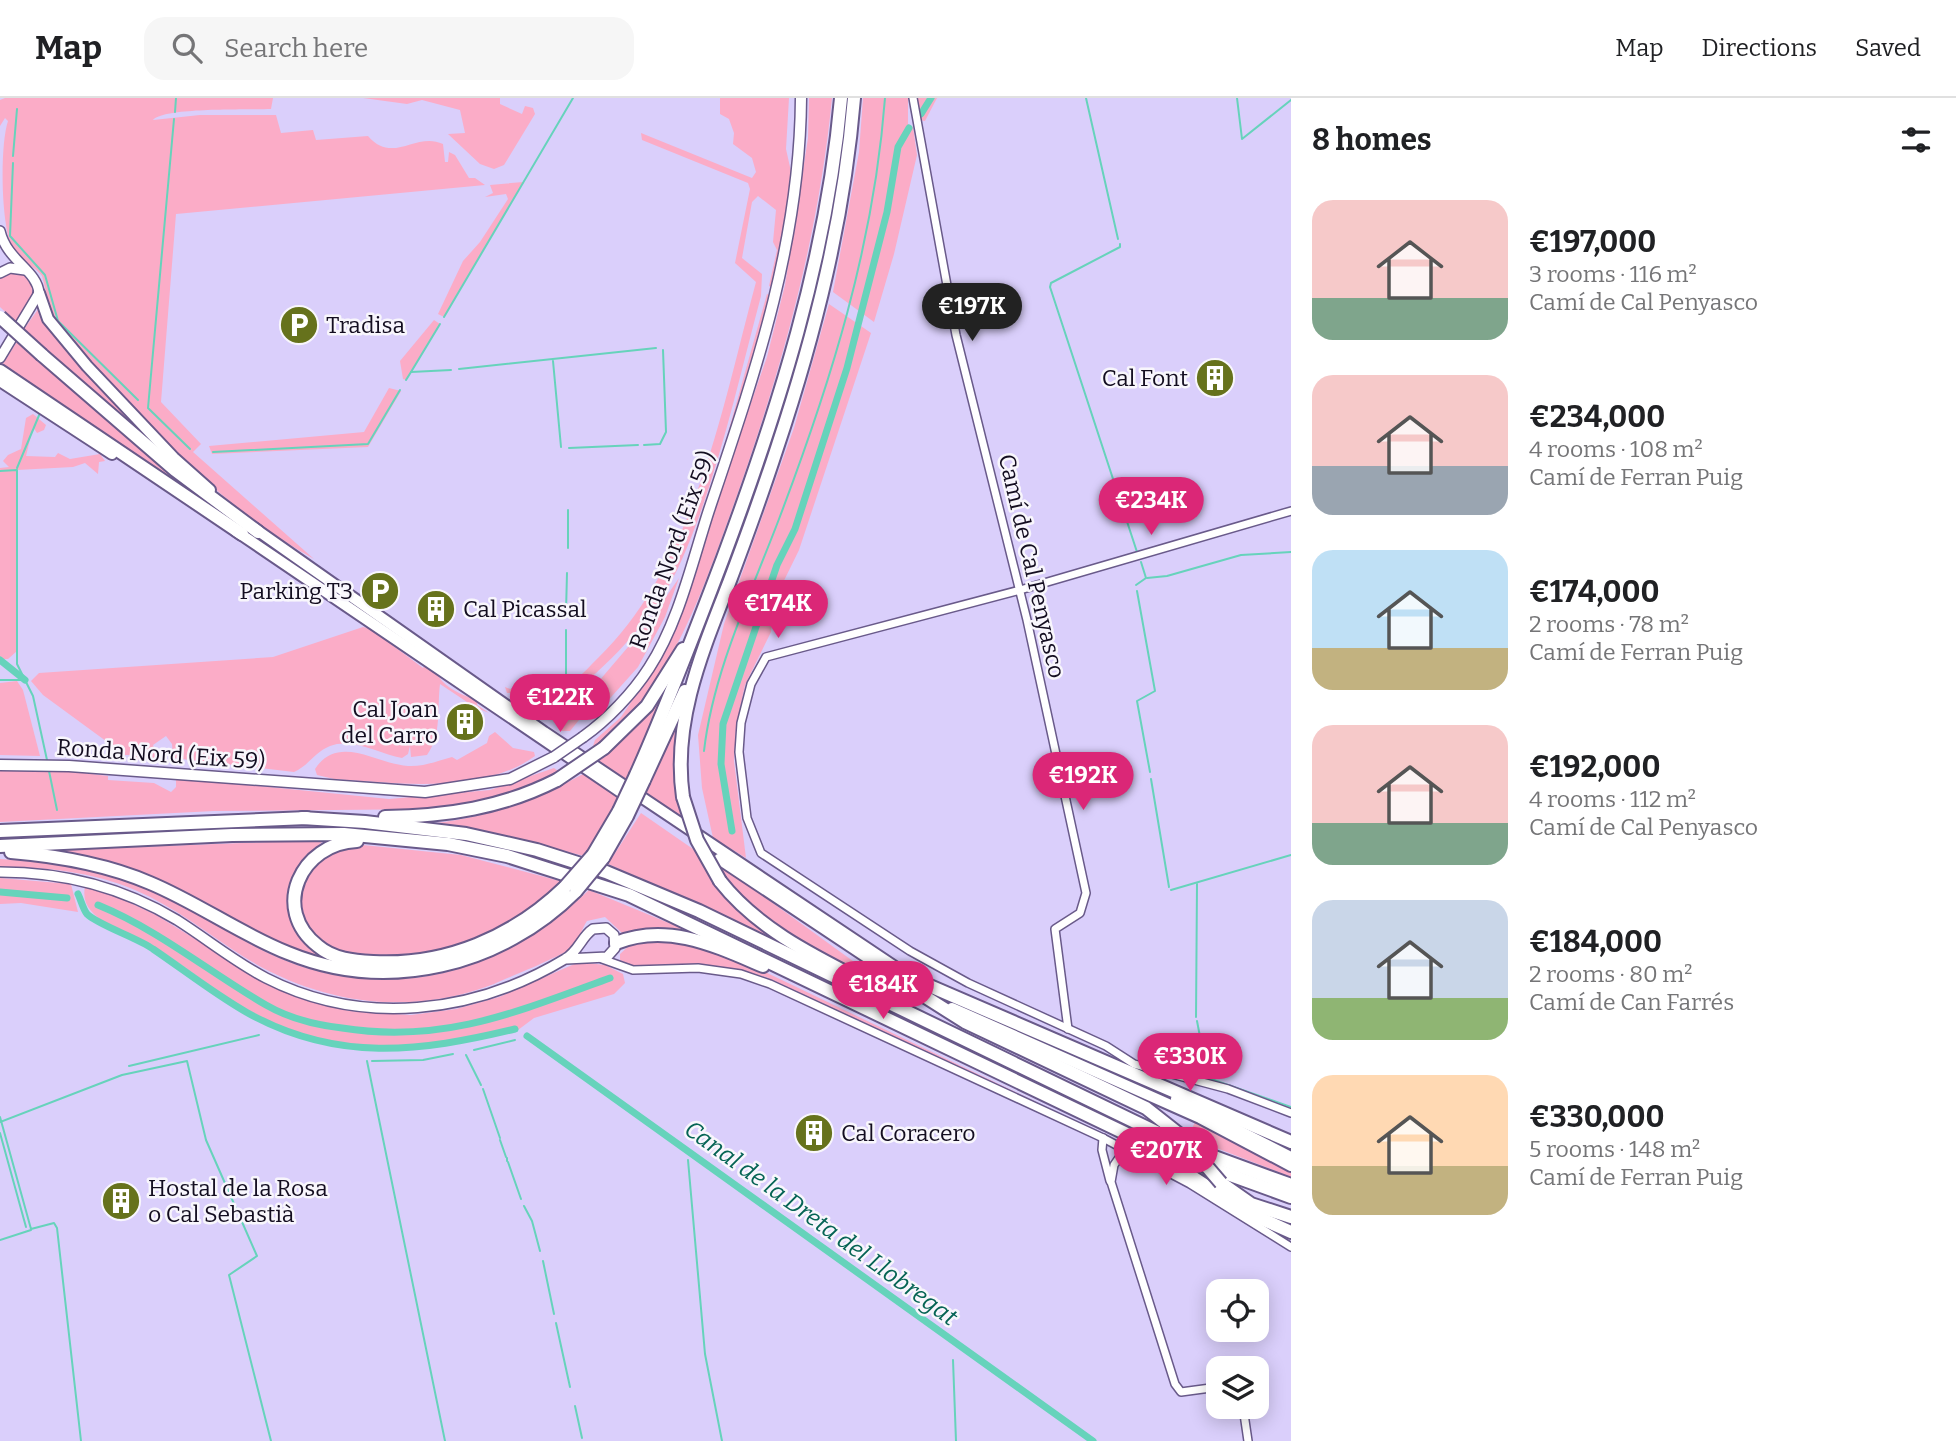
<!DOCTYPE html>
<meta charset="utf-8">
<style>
:root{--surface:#fff;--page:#f6f6f6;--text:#202124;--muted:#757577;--line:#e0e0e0;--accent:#db2777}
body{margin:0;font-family:Bitter,serif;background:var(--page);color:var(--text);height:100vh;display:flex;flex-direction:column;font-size:26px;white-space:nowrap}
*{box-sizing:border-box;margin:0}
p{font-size:23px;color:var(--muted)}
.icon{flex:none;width:38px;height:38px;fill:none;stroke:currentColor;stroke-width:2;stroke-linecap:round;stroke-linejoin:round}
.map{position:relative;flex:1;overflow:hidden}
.side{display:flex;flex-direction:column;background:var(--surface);width:665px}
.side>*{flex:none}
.buttons{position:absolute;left:1206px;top:1181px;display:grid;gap:14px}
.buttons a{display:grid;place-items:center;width:63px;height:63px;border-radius:14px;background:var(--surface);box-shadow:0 4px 18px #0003;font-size:35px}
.price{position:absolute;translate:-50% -60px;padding:0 16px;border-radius:24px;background:var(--accent);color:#fff;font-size:23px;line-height:46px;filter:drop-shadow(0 2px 4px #0008)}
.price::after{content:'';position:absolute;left:50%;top:42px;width:21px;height:16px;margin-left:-10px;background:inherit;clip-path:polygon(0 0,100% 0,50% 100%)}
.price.current{background:#222;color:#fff}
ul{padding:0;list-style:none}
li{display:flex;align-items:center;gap:21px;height:175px;padding:0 21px}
li span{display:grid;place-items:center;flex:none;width:196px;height:140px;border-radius:21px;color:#555}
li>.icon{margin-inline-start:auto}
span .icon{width:84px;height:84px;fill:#fffc;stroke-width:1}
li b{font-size:30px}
h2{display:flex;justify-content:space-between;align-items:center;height:84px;padding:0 21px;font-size:30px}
header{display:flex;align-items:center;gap:42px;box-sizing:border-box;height:98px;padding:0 35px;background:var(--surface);border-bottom:2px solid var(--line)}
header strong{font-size:33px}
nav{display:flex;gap:38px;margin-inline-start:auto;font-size:24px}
.search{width:490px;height:63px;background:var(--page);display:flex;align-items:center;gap:18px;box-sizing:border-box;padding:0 24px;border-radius:21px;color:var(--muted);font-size:26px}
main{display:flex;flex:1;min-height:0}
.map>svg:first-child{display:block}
</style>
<header>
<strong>Map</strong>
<div class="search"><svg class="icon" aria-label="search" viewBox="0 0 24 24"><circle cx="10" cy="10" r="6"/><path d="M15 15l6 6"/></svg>Search here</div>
<nav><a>Map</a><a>Directions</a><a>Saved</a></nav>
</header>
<main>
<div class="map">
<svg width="1291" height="1343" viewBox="0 0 1291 1343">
<rect width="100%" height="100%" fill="#dacffb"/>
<g fill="#fbacc7">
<path d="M5,0H273L271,11C250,12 164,9 153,22L200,17H276L281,35L313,32L316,42L368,38C393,67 416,33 443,46L445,64H448L449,54L455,57L469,80H475L485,87L176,116L161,304L201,346L193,354L314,461C231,415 164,346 101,276C86,260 66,243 55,224C47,209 47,194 42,178C35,168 21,164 14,154C0,130 0,46 8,23L5,20L0,28V2Z"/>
<path d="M363,0H500V6L522,16L525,8L533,10L535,16L504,67L494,71L480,66L448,36L465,35L460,12L422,2L407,6Z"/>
<path d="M720,0H789L786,51L792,78L773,190L769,188L777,152L773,144L776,112L758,98L752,104L742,160L762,176L761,198C738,284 716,387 679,468C657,515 614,563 573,594L507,595L505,589C515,594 530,592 542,591C572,590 578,580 599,559C695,465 722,310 756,184L735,165L750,91L748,85L642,42L641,35L752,80L756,74L752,60L733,46L734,35L729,21L720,16Z"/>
<path d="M809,0H832C818,144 779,281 730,417C709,476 688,534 654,586C637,612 615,632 592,651L595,642L621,619L664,555L767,259L785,187L808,40Z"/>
<path d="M863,0H908V26L913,29L917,57L894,156L874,224L833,194L859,54Z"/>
<path d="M915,0H937L925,23L919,22Z"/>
<path d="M523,84L444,219L438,216L463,163L480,144L508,101L506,96L485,99L493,95L490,87Z"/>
<path d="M10,174L22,175C43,190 28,208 18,226L0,209V181Z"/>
<path d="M767,196L771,198V205L726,342Z"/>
<path d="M829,206L871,235L799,452L774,503L771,534L745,587L736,629L734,663L746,760L713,740L702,690L698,637L724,526L794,330Z"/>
<path d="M39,210L51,234L157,349L24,231Z"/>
<path d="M434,222L440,226L406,282L403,281L400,263Z"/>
<path d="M18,242L245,430L2,267Z"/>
<path d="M389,290L401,293L368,349L212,356L209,348L364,334Z"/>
<path d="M33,316L46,327L44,332L37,335L33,329L26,358L55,359L58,355L70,361L100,356L105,363L99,364L98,376L85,365L73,369L17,372V553L8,561H0V370L9,369L3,363L8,357L21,351L26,320Z"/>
<path d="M679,480L665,519L638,569L595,617L579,622L570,633H562L553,623L548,609L553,603L587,597L646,528Z"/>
<path d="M363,529L371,531L423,570L425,567C433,572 438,577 442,583C452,594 467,598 478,603L477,607L489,615L477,610L472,613L467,604L440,586C437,610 442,636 427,657L411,659L410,648L408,656L402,660C380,656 352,639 330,648C315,654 308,668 294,674L173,660L172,646L166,638L153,647L156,655L163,656L161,663L135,661L133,657H125L43,597L31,583L39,575L273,559Z"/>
<path d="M17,583L23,592L40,658L0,657V585Z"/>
<path d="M671,587L625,683L599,663L630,635Z"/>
<path d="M680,619L676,639L684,722L646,696Z"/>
<path d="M495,634L513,650L534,654L535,658C481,697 397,685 334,681L317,677L315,671C338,635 377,666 408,668C422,669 438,663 452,659L457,662L487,645L489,638Z"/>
<path d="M554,670L558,673L517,693L440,711L214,713L0,724V673L53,671L108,678V682L154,685L171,694L176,689V681H188L389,701L490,692Z"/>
<path d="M583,676L619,699L584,758L482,732L436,725C489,719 536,702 583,676Z"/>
<path d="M641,715L693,751L725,796L825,867L733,822L608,766Z"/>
<path d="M324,742L304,762L295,779L304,842L323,858L322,862L73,757L53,752Z"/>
<path d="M363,747L461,757L564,784C553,794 541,807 528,816C485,844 377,879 329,850C298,831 289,782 322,759C333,752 350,748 363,747Z"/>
<path d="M0,761C64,764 122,777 179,805C218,825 255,853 297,867C408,903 507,870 589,792L698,837L665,833L622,835L605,819L587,823C582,830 580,840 575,847C566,857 509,879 494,886C410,919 320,906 244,859C208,836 175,809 135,792C93,774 46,769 0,769Z"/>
<path d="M712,761L893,892C824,855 756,830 712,761Z"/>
<path d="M0,780L71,786L78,814L21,805L0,806Z"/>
<path d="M85,789L122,801L156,817L272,888L315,905L350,913L411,917L456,911L499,899L579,864L605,867L623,876L625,885L614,896L534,920L518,932L514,930C419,954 333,961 245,910C210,890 181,864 147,844C125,831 78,822 85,789Z"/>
<path d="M662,842L701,848L761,872L1059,1015L766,879L703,866L635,869L620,862V856L633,844Z"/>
<path d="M1195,1024L1233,1041L1291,1075V1079L1188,1039Z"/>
</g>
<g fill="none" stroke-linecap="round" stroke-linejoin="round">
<g stroke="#66d3bb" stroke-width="2">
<path d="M1086,0L1118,141"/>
<path d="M1237,0L1242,41L1291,2"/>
<path d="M175,14L176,0"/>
<path d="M174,21L148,310L190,351"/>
<path d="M13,58L17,11"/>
<path d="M13,65L10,138L45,177L58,223L138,302"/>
<path d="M1120,146V149L1051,185L1050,189L1137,454"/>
<path d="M444,219L573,0"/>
<path d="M553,263L561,349"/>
<path d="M459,271L656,250"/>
<path d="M411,274L440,226"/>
<path d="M406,282L411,274L451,272"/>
<path d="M644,347L660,346L666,334L663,252"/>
<path d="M569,350L638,347"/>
<path d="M213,354L368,346L400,292"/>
<path d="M17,370L40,315"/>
<path d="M0,373L17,372V566L33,598L47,662"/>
<path d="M568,450V412"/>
<path d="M1147,480L1167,478L1241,457L1291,454"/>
<path d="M1136,487L1146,480L1141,464"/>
<path d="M1137,493L1155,593L1137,603L1150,674"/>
<path d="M566,514L567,475"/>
<path d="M0,582H24"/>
<path d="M566,588V532"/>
<path d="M704,653C713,574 751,495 779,421C831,284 874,147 885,0"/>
<path d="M49,673L57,712"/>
<path d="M1151,681L1169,789"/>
<path d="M1171,792L1291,757"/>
<path d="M1196,919L1197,786"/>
<path d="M1197,923L1208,980L1291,1009"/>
<path d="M474,952L515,942"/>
<path d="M466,957L481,987"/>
<path d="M367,963L445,1343"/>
<path d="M372,963L423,962L453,956"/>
<path d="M129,968L259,937"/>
<path d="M483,991L500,1040"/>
<path d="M0,1019L31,1131L54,1125L57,1130L81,1343"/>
<path d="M0,1024L122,977L187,963L206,1042L257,1158L229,1177L271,1343"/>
<path d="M0,1035L26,1129"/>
<path d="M500,1042L506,1059"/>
<path d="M507,1060V1063"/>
<path d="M688,1062L705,1256L722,1343"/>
<path d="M508,1064L521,1101"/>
<path d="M524,1108L532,1123L540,1153"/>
<path d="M0,1142L31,1132"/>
<path d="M543,1163L554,1216"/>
<path d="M556,1225L570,1289"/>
<path d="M953,1262L956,1343"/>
<path d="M575,1308L582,1340"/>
</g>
<g stroke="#66d3bb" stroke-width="7">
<path d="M921,16L931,0"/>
<path d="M0,562L25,582"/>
<path d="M732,733L721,666L723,626L777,467L795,431L847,270L887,114L898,49L909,30"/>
<path d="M0,794L67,800"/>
<path d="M78,796C81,802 83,811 87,816C98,827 138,840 153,851C184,872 213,895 246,914C336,965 420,954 515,931"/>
<path d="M98,807C159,832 209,874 266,907C290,921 316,927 342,930C443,946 517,914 610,880"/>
<path d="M527,938L1093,1343"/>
</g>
<g stroke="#695a8a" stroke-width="10">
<g id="minor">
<path d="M913,0L956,237L1027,522L1086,795L1080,815L1055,831L1068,931"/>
<path d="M1291,413L1020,492L766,559L751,586L741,625L739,654L747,720L761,755L910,853L968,885L1106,948L1134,966L1228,991L1291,1015"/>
<path d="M602,861L633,872L698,870L741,876L770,886L1103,1040L1190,1086L1291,1149"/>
<path d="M1103,1040L1102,1052L1110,1083"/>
<path d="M1125,1051L1114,1067L1111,1084L1175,1286L1181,1294L1218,1289"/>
<path d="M1243,1309L1248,1343"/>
</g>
</g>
<g stroke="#695a8a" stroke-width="12">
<g id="tertiary">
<path d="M0,133C7,163 37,172 39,195L0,260"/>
<path d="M0,175L10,170L25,172"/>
<path d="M0,774C64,774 122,789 177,822C207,841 235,864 266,880C362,929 474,916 565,861C579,853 581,839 593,831L606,830L614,837L615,850L607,859L566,861"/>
</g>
</g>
<g stroke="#695a8a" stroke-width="13">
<g id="secondary">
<path d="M583,639C607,622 633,595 649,570C679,524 692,464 709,412C755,275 800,146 801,0"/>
<path d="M0,667L69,668L425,694L510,681L554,659"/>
</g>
</g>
<g stroke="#695a8a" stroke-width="14">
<g id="trunk">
<path d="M39,195L48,221L87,268L174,360L210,392"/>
<path d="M0,283L112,356"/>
<path d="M254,430L544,634L916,883"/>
<path d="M236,433L631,701"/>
<path d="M719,761L913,890"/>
<path d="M952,910L1200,1020L1291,1068"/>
<path d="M1176,1001L1291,1059"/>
</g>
</g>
<g stroke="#695a8a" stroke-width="16">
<g id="motorway">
<path d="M42,257L175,372L258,434"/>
<path d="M0,273L242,436"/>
<path d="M604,650L647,608L683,551"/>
<path d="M636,677C668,605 695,534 723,460C778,312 827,159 841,0"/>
<path d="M644,682L685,593"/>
<path d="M683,699C672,624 702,554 729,485C746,440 762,396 777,350C815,236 844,121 854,0"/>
<path d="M385,719C447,718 502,710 557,682"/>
<path d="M302,720L365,724L466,736L537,752L606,774L699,813L1187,1049L1291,1087"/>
<path d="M0,733L307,720"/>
<path d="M357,743C301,745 270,811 318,848C333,861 354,863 373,864C446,868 513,839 565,789"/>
<path d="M0,748L232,737L344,736L448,746L507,758L629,797L1156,1050L1291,1099"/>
<path d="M11,754C59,758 106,766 150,785C198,805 240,836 288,855C388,896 501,868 576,793"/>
<path d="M593,757L619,713"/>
<path d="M603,760L627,718"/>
<path d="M720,783C763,838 832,866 892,898"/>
<path d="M616,845C667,824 716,848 763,868"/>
<path d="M909,879L1291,1044"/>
<path d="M905,886L965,924L1146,1010L1179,1036"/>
<path d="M1165,1061L1246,1114L1291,1134"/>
<path d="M1221,1085L1251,1106L1291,1119"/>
</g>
</g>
<use href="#minor" stroke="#fff" stroke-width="7"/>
<use href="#tertiary" stroke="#fff" stroke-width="9"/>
<use href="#secondary" stroke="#fff" stroke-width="10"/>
<use href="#trunk" stroke="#fff" stroke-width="10"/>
<use href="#motorway" stroke="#fff" stroke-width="12"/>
<g stroke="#695a8a" stroke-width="13" stroke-linecap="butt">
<path id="secondary-bridge" d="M554,659L583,639"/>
</g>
<g stroke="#695a8a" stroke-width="16" stroke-linecap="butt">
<g id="motorway-bridge">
<path d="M0,219L42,257"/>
<path d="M557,682L604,650"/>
<path d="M683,699L697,742L720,783"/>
<path d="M619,713L636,677"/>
<path d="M627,718L644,682"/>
<path d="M565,789L593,757"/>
<path d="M576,793L603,760"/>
<path d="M1179,1036L1221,1085"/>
</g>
</g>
<use href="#secondary-bridge" stroke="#fff" stroke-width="10"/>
<use href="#motorway-bridge" stroke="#fff" stroke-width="12"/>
</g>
<defs>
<g id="parking-disc" transform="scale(2.0125)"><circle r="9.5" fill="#66721c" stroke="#f8f6fc"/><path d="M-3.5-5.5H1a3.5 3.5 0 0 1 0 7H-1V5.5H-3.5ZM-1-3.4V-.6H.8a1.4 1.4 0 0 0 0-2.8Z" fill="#fff"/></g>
<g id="building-disc" transform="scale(2.0125)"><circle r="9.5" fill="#66721c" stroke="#f8f6fc"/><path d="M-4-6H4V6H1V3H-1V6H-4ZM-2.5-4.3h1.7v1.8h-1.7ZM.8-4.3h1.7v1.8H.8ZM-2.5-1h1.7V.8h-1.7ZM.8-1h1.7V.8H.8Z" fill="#fff"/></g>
</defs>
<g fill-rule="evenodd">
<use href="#parking-disc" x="299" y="227"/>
<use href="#building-disc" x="1215" y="280"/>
<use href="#parking-disc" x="380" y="493"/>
<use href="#building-disc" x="436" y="511"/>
<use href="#building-disc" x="465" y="624"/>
<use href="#building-disc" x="814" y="1035"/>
<use href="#building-disc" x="121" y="1103"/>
</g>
<g text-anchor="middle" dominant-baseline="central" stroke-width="5" stroke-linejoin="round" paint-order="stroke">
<g font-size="23" fill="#130d20" stroke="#f8f6fc" text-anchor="start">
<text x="326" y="227">Tradisa</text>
<text x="1188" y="280" text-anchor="end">Cal Font</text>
<text x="353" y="493" text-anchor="end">Parking T3</text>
<text x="463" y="511">Cal Picassal</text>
<text x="438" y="611" text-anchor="end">Cal Joan<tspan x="438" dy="26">del Carro</tspan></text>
<text x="841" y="1035">Cal Coracero</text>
<text x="148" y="1090">Hostal de la Rosa<tspan x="148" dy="26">o Cal Sebastià</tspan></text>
</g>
<g font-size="23" fill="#130d20" stroke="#f8f6fc">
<text transform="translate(672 452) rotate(-70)">Ronda Nord (Eix 59)</text>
<text transform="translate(1032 468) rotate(77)">Camí de Cal Penyasco</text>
<text transform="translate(161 656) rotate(4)">Ronda Nord (Eix 59)</text>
</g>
<g font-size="24" font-style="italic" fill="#066455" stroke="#f8f6fc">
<text transform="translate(821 1125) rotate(36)">Canal de la Dreta del Llobregat</text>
</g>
</g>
</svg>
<div class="buttons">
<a><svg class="icon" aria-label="locate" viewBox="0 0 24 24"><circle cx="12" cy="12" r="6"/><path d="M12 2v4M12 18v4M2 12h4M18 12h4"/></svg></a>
<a><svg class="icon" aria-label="layers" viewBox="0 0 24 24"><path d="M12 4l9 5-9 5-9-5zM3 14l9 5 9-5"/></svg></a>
</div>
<b class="price current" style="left:972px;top:245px">€197K</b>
<b class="price" style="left:1151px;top:439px">€234K</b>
<b class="price" style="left:778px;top:542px">€174K</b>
<b class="price" style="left:560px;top:636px">€122K</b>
<b class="price" style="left:1083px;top:714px">€192K</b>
<b class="price" style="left:883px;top:923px">€184K</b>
<b class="price" style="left:1190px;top:995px">€330K</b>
<b class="price" style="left:1166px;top:1089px">€207K</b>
</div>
<section class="side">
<h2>8 homes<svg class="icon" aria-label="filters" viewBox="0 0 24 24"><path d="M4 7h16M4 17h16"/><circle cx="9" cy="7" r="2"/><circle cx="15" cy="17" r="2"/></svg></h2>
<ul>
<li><span style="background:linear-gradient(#f6c9c9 70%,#7fa58c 0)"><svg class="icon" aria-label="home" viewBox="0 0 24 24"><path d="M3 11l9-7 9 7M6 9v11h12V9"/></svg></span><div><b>€197,000</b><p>3 rooms · 116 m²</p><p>Camí de Cal Penyasco</p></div></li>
<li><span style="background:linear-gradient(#f6c9c9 65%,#9aa5b1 0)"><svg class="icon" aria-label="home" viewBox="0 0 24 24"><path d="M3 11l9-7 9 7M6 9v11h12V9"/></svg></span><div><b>€234,000</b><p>4 rooms · 108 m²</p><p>Camí de Ferran Puig</p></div></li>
<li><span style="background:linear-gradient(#bfe0f5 70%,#c2b280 0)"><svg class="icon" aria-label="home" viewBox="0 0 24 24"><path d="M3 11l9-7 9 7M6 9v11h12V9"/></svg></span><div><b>€174,000</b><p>2 rooms · 78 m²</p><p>Camí de Ferran Puig</p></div></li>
<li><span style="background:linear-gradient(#f6c9c9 70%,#7fa58c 0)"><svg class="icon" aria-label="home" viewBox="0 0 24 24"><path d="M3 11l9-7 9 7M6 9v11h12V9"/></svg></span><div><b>€192,000</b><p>4 rooms · 112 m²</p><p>Camí de Cal Penyasco</p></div></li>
<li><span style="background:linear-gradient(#c9d6e8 70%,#8fb573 0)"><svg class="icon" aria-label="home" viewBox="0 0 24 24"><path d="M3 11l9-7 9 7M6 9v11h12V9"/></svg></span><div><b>€184,000</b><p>2 rooms · 80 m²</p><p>Camí de Can Farrés</p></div></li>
<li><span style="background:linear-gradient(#ffd9b3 65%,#c2b280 0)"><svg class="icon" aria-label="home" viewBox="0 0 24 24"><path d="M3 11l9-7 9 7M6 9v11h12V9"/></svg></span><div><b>€330,000</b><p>5 rooms · 148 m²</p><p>Camí de Ferran Puig</p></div></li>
</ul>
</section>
</main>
